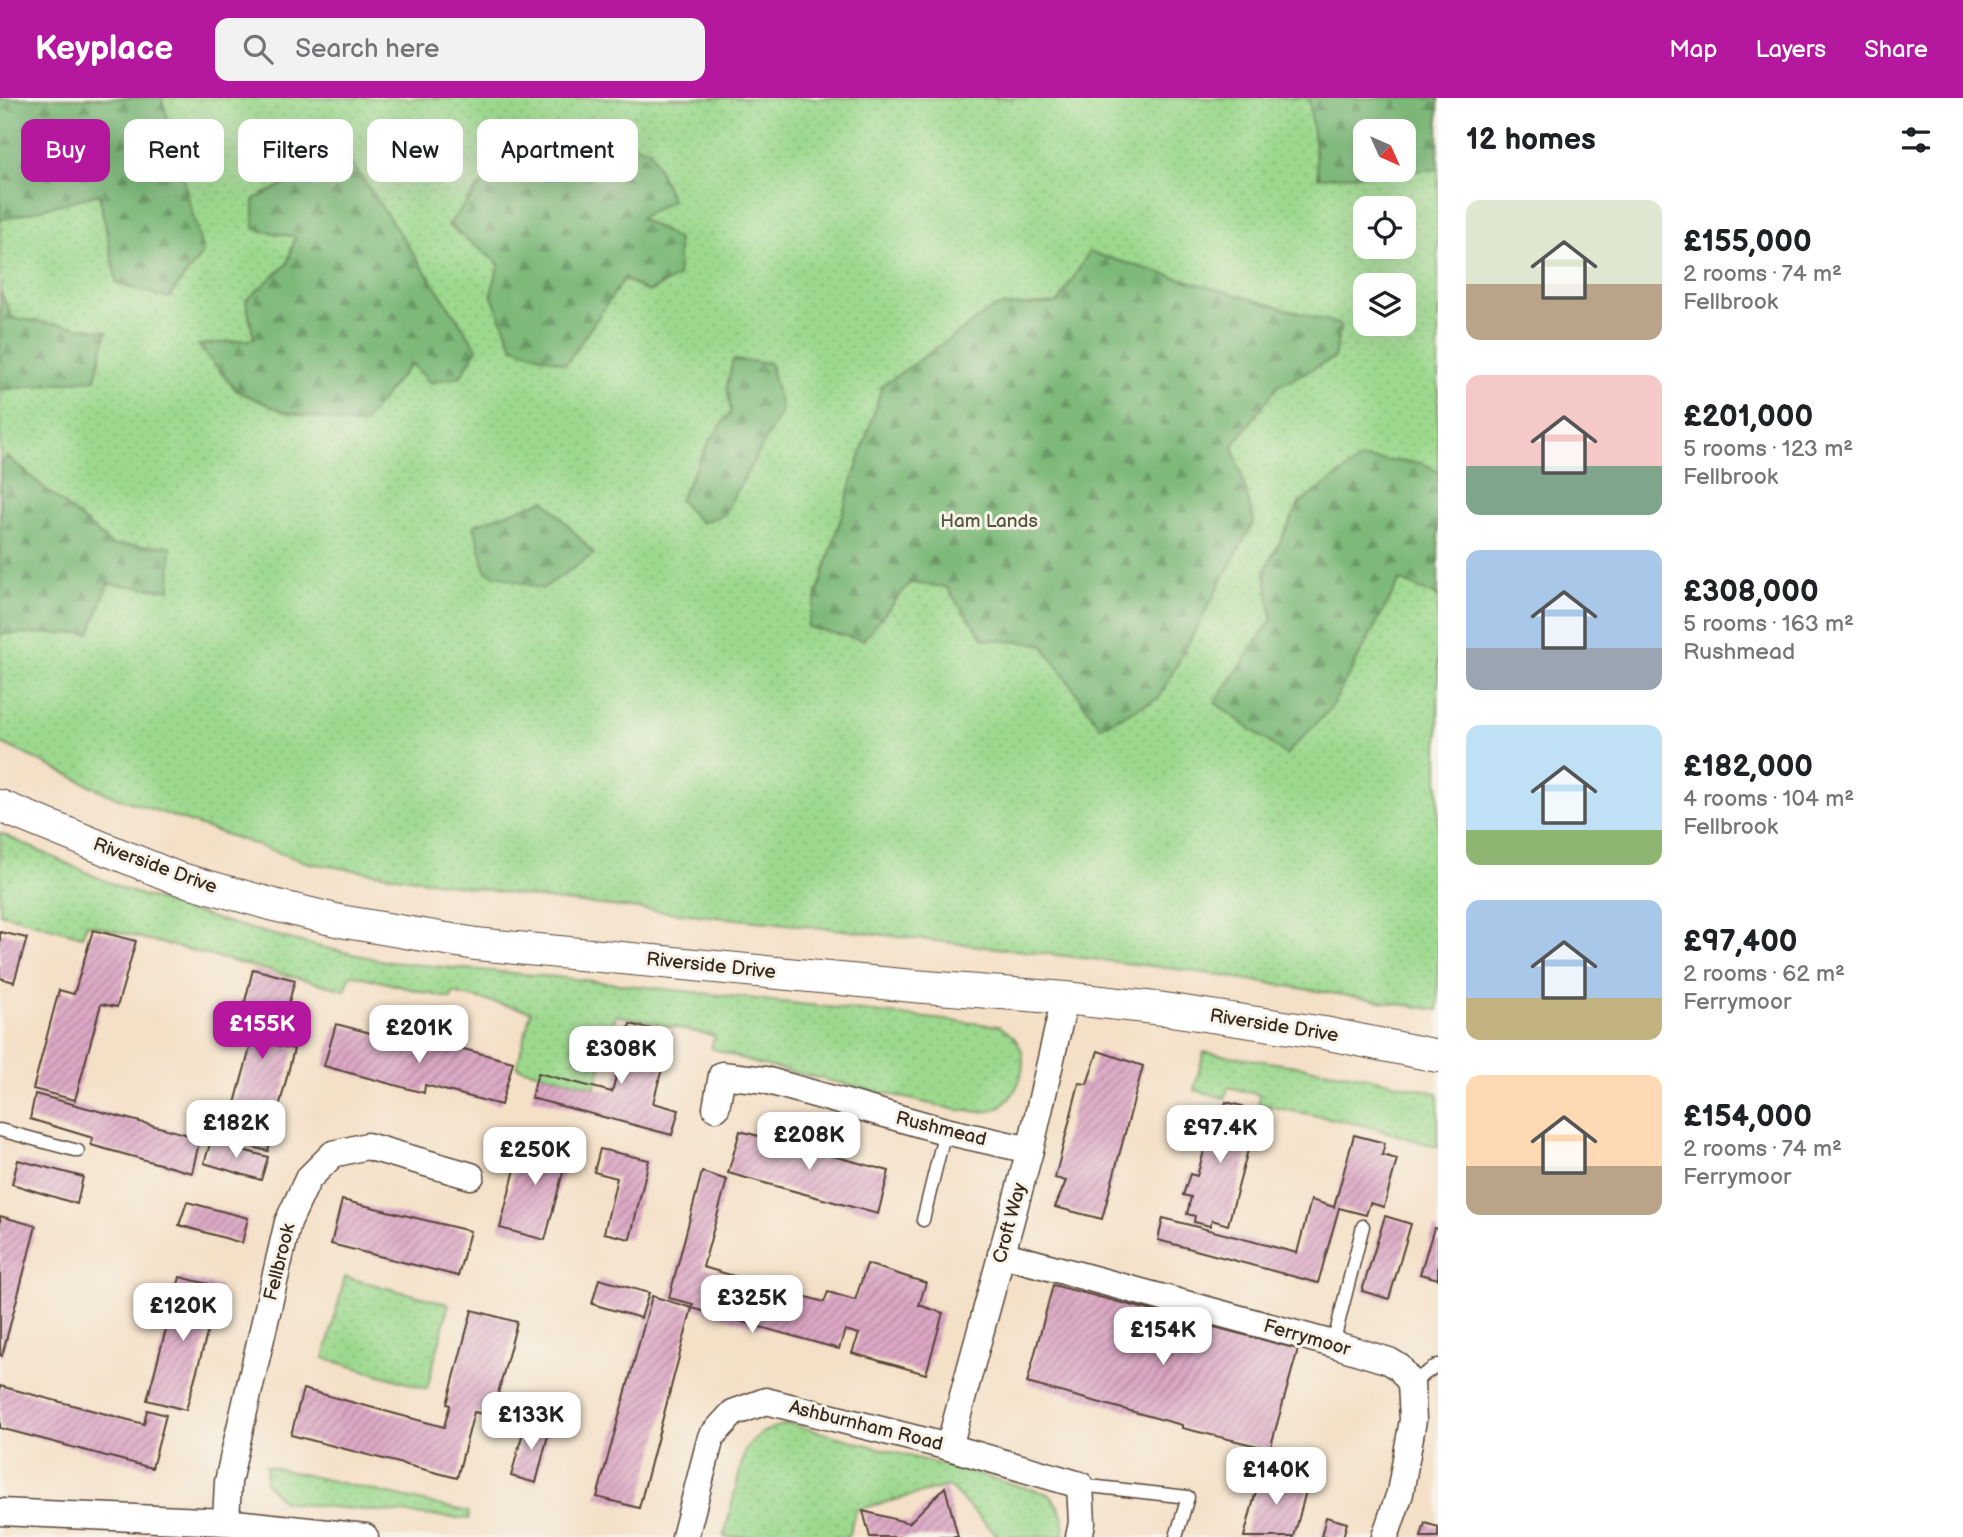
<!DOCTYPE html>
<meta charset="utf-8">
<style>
:root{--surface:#fff;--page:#f2f2f2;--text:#202124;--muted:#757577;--accent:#b5179e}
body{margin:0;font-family:"Balsamiq Sans",sans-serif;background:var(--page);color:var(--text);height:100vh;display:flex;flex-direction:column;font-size:26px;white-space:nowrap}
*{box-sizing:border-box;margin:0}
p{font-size:23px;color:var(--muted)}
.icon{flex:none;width:38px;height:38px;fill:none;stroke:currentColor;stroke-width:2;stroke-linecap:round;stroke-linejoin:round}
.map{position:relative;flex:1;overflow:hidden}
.sheet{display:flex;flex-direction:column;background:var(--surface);width:525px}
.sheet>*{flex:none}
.guide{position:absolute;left:21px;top:21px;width:665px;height:63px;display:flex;gap:14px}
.needle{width:46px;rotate:135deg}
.buttons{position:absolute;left:1353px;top:21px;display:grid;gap:14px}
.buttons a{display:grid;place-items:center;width:63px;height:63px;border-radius:14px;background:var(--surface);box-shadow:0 7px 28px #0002;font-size:35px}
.price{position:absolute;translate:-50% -60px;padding:0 16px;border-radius:14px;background:#fff;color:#222;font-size:23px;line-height:46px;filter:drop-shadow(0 2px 4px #0008)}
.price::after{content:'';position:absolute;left:50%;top:42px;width:21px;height:16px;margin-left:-10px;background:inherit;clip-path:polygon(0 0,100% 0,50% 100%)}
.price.current{background:var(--accent);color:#fff}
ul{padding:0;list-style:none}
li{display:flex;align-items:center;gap:21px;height:175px;padding:0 28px}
li span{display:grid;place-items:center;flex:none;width:196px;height:140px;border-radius:14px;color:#555}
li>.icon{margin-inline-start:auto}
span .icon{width:84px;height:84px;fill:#fffc;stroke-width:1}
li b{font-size:30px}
h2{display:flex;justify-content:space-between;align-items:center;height:84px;padding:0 28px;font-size:30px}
.pill{padding:0 24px;border-radius:14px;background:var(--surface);box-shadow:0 7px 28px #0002;font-size:24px;line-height:63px}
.pill.current{background:var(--accent);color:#fff}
header{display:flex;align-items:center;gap:42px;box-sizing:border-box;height:98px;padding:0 35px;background:var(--accent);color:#fff}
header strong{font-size:33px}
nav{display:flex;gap:38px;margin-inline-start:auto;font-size:24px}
.search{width:490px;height:63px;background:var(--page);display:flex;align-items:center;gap:18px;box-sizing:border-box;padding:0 24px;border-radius:14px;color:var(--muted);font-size:26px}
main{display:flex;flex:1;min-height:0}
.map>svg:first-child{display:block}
</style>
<header>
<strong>Keyplace</strong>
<div class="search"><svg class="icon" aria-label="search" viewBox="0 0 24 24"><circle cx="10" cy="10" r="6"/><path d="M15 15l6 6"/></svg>Search here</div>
<nav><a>Map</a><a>Layers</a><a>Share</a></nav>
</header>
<main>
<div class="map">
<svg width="1438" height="1439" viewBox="0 0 1438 1439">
<defs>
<pattern id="grass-dots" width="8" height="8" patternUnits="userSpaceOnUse" patternTransform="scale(1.75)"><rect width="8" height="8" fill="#9cd98e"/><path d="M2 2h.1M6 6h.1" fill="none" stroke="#87ba7a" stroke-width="1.8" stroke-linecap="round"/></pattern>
<pattern id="forest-firs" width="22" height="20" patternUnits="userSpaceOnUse" patternTransform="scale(1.75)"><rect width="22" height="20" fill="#7db979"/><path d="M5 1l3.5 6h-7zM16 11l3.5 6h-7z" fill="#689763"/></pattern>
<pattern id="building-hatch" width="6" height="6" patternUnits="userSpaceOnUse" patternTransform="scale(1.75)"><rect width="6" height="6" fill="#dca7c5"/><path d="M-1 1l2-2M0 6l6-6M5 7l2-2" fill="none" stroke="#b4889f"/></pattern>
</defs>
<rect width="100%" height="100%" fill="#f7f3e8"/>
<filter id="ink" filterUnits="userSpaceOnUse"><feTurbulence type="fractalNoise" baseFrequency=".0143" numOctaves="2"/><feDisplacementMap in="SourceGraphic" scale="14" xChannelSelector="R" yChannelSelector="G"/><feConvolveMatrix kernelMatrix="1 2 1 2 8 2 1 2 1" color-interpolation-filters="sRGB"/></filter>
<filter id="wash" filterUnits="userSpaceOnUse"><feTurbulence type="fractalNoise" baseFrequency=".00686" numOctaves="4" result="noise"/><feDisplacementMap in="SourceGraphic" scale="28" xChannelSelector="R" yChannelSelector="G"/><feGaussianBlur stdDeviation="1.57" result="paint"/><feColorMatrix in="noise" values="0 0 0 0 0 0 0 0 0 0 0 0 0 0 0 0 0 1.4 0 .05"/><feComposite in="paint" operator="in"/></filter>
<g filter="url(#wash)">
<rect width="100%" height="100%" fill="#f4e0c7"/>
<g fill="url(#grass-dots)" stroke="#6c8256" stroke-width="2" fill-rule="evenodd">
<path d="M0,0H1438V912L1185,872L834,831L553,802L309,765L110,697L0,644ZM1365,33H1404V72H1365ZM1365,110H1404V149H1365ZM1365,187H1404V226H1365Z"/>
<path d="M0,735L123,791L222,823L308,846L389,864L556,879L999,928C1008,933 1017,940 1021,951C1028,972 1015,1003 994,1012C985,1015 971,1013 961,1013L754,965L711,950L715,938L616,917L595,989L517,969L531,913L453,895L451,901L351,876L345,892L87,826L82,838L0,815Z"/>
<path d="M1204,954L1362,978L1438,995V1049L1363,1027L1258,1006L1260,997L1228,989L1225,1000L1194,992Z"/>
<path d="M345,1179L449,1206L427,1291L324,1260Z"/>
<path d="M790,1326L1049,1396C1059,1408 1067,1423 1063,1439H999L948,1388L856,1412L848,1439H724L745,1352C757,1335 770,1329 790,1326Z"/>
<path d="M266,1368L469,1414V1421L297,1406L281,1402L266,1385Z"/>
</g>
<g fill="url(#forest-firs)" stroke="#5c724c" stroke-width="2" fill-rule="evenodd">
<path d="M0,0H162L203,155L168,200L117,186L99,96L0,122Z"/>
<path d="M1309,0H1438V71L1318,80ZM1365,33H1404V72H1365Z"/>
<path d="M590,30L650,52L672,102L640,120L678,141V179L648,194L624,181L566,266L513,249L491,196L499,166L448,127L523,36Z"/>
<path d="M346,56L477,250L461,278L430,285L411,265L362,327L284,314L237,293L198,247L254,241L246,202L287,166L295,139L254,131V101Z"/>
<path d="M1089,154L1341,227L1334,260L1278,288L1233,348L1254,423L1159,600L1100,629L1042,546L984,541L946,489L910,485L863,542L807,529L882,288L995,209L1058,205Z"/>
<path d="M0,193L13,220L107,233L95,281L0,292Z"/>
<path d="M733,262L770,265L782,313L723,417L701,425L679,402L709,344L731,314L727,287Z"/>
<path d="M7,358L112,447L171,448L170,492L108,486L90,535L0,536V369Z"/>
<path d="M1361,361L1423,365L1438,374V499L1400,482L1331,610L1286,657L1215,605L1272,521L1265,473L1299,406Z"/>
<path d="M545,402L594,456L542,491L486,474L474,427Z"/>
</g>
<g id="blocks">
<g fill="url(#building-hatch)">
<path d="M93,832L136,843L117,909L101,906L75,1002L33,991L59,892L74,896Z"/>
<path d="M0,834L27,840L14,884L0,880Z"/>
<path d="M253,871L295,882L277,948L294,951L268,1053L225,1042L252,943L236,940Z"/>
<path d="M336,926L435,952L437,944L513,964L501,1007L425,987L424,995L324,968Z"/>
<path d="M630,926L671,936L653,1005L679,1012L672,1037L531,1000L538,975L612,994Z"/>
<path d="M1098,953L1143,968L1102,1121L1055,1109L1066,1083L1055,1080L1079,985L1087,986Z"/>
<path d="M35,996L200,1040L192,1075L91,1047L93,1040L30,1021Z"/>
<path d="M1226,1004L1242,1008L1241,1014L1257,1018L1228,1127L1212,1122L1210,1128L1194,1124L1195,1118L1187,1116L1191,1099L1183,1097L1190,1076L1197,1078L1206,1046L1198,1044L1204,1022L1211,1024L1216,1008L1224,1010Z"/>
<path d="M740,1033L889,1073L878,1116L728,1075Z"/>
<path d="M524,1036L570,1048L545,1142L500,1130Z"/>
<path d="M1354,1037L1385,1045L1382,1057L1397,1061L1384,1109L1370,1105L1366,1117L1339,1110L1318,1185L1158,1142L1163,1120L1297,1155L1311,1102L1334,1109Z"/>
<path d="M211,1043L268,1059L261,1082L204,1065Z"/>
<path d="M600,1051L649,1062L630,1141L604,1135L617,1080L594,1074Z"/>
<path d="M18,1062L83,1079L77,1106L12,1086Z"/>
<path d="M702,1074L727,1082L703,1169L824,1204L828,1194L855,1202L867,1166L926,1185L919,1207L943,1215L926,1276L852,1255L859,1236L845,1232L839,1251L692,1210L639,1410L597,1399L652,1198L692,1210L693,1206L669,1200Z"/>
<path d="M342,1102L470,1133L458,1178L331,1146Z"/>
<path d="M187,1104L248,1120L242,1145L179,1127Z"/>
<path d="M0,1118L36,1128L2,1258L0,1257Z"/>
<path d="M1385,1118L1411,1126L1389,1201L1362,1193Z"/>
<path d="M1434,1130L1438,1131V1181L1420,1176Z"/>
<path d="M180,1179L220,1189L186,1312L147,1302Z"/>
<path d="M599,1181L649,1195L641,1220L592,1206Z"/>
<path d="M1053,1187L1298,1251L1270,1351L1182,1330V1327L1027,1285Z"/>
<path d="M472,1212L517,1224L492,1318L474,1314L457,1380L291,1337L303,1291L444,1329L450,1307L447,1306Z"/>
<path d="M0,1288L144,1326L147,1312L166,1317L152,1370L0,1330Z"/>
<path d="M526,1323L550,1329L536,1385L511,1378Z"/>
<path d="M1261,1374L1308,1385L1294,1439H1244Z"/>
<path d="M945,1389L958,1439H870L863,1413L909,1425Z"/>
<path d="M1326,1419L1347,1425L1343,1439H1321Z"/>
<path d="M1425,1425L1438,1429V1439H1421Z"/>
</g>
</g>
</g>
<g filter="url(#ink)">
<use href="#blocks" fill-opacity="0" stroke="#574537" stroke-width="2"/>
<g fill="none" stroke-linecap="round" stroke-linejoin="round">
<g stroke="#574537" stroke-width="15">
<g id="service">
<path d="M0,1032L78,1053"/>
<path d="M923,1122L945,1033"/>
<path d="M1333,1246L1363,1128"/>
<path d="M1411,1285L1438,1267"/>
<path d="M1080,1387L1188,1399L1176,1439"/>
</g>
</g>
<g stroke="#574537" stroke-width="29">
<g id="minor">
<path d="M716,1010L722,977L765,982L945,1033L1030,1052"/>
<path d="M1001,1156L1333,1246L1389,1263L1399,1269L1411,1285L1413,1322L1400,1395L1385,1439"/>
<path d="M949,1349L1030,1052L1065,900"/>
<path d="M0,1414L226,1424L365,1439"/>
<path d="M226,1424L228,1384L235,1352L288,1124L308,1081L333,1056L367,1048L471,1078"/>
<path d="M685,1439L711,1339L733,1315L766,1303L949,1349L1080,1387L1082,1425L1079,1439"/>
</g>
</g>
<g stroke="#574537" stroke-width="34">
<path id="tertiary" d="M0,708L177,780L274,807L340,823L476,846L913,888L1065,900L1164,911L1324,935L1438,958"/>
</g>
<use href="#service" stroke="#fff" stroke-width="12"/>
<use href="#minor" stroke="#fff" stroke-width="26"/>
<use href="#tertiary" stroke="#fff" stroke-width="32"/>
</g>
</g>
<g text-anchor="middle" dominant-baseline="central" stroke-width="6" stroke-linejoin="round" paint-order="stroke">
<g font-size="19" fill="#53563a" stroke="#f7f3e8">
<text x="989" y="423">Ham Lands</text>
</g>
<g font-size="19" fill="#3b2a1e" stroke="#f7f3e8">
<text transform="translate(155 768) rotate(20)">Riverside Drive</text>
<text transform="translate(711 868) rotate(6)">Riverside Drive</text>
<text transform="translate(1274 928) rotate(9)">Riverside Drive</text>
<text transform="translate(941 1031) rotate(14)">Rushmead</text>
<text transform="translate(1010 1125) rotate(-75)">Croft Way</text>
<text transform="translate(280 1164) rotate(-76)">Fellbrook</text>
<text transform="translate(1307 1240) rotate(16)">Ferrymoor</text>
<text transform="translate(866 1328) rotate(14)">Ashburnham Road</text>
</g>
</g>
</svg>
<div class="buttons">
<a><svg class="needle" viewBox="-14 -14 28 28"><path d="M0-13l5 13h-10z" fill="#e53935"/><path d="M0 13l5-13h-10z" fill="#757577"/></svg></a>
<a><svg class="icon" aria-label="locate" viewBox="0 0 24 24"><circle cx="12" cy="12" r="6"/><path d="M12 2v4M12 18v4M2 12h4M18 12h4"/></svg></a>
<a><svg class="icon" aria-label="layers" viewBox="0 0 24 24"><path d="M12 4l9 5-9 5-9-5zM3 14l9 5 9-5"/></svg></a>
</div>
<b class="price current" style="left:262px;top:963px">£155K</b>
<b class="price" style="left:419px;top:967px">£201K</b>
<b class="price" style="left:621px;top:988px">£308K</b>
<b class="price" style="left:236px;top:1062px">£182K</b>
<b class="price" style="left:1220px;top:1067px">£97.4K</b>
<b class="price" style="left:809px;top:1074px">£208K</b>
<b class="price" style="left:535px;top:1089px">£250K</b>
<b class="price" style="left:752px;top:1237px">£325K</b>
<b class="price" style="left:183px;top:1245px">£120K</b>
<b class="price" style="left:1163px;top:1269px">£154K</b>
<b class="price" style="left:531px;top:1354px">£133K</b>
<b class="price" style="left:1276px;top:1409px">£140K</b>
<div class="guide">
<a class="pill current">Buy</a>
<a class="pill">Rent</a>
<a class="pill">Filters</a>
<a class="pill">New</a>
<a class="pill">Apartment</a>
</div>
</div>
<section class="sheet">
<h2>12 homes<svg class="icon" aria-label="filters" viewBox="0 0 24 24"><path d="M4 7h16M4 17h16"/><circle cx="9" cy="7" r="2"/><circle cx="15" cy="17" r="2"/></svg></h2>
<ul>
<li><span style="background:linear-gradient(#dfe7d0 60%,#b9a48a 0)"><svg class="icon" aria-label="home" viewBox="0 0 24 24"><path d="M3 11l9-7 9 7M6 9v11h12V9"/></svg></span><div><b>£155,000</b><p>2 rooms · 74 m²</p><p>Fellbrook</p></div></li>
<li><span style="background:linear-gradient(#f6c9c9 65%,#7fa58c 0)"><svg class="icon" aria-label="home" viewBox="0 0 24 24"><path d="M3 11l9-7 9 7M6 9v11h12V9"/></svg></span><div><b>£201,000</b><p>5 rooms · 123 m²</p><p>Fellbrook</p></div></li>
<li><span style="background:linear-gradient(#a9c7e8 70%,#9aa5b1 0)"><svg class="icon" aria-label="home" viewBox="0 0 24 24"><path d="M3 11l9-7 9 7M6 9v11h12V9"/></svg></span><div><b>£308,000</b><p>5 rooms · 163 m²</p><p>Rushmead</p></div></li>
<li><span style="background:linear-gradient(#bfe0f5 75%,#8fb573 0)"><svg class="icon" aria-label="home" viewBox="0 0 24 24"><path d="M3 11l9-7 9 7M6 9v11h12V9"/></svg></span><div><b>£182,000</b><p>4 rooms · 104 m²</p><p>Fellbrook</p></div></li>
<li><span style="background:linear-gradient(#a9c7e8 70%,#c2b280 0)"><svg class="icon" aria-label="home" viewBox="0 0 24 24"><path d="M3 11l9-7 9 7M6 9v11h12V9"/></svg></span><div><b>£97,400</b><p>2 rooms · 62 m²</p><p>Ferrymoor</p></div></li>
<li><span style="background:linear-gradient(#ffd9b3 65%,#b9a48a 0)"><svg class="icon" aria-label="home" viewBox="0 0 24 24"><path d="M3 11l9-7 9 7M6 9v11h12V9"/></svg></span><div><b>£154,000</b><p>2 rooms · 74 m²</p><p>Ferrymoor</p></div></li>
</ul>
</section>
</main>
